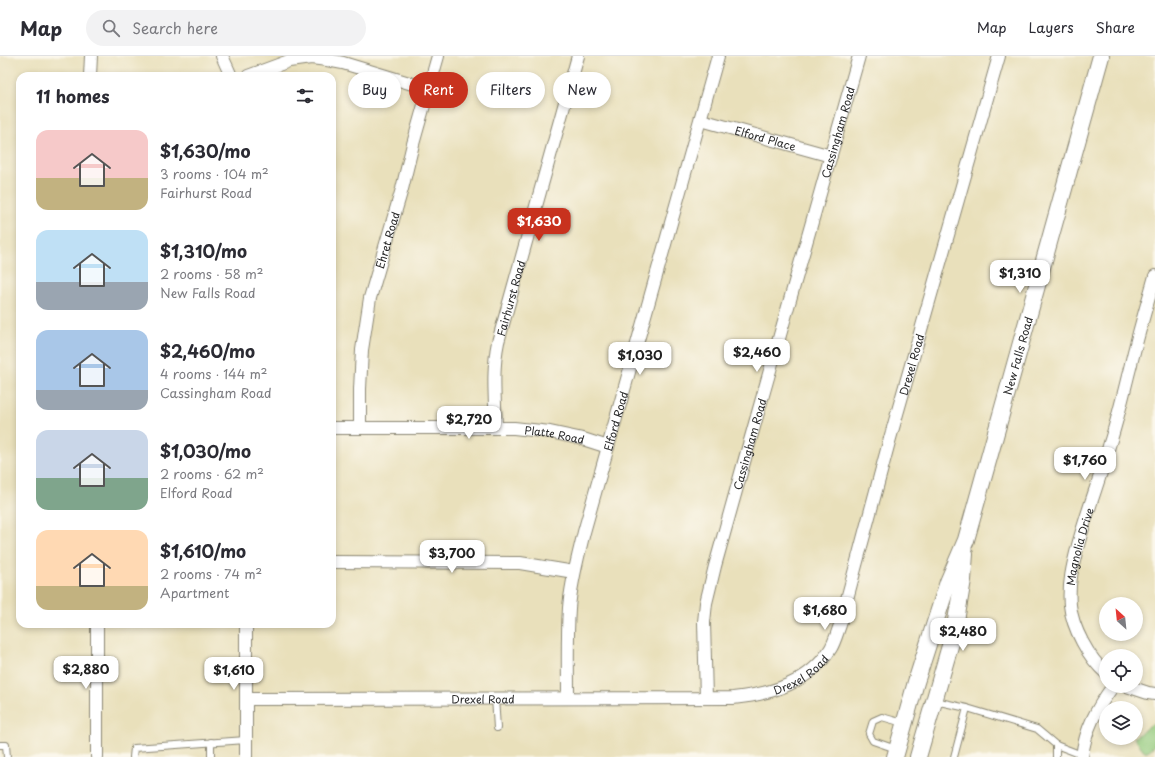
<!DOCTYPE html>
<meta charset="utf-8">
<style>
:root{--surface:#fff;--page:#f2f2f3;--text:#2b2b33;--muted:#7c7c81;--line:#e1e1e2;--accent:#c8321e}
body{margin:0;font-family:"Playpen Sans",sans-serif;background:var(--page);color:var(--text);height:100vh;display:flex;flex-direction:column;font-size:15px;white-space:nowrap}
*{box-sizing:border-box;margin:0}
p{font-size:13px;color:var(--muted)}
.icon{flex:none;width:22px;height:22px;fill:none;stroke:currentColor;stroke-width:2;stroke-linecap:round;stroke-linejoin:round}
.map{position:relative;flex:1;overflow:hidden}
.details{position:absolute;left:16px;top:16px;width:320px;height:556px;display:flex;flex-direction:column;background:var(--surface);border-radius:12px;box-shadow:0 2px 6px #0003}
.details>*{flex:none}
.top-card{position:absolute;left:348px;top:16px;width:380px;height:36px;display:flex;gap:8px}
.needle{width:26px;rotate:333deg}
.controls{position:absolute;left:1099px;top:541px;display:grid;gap:8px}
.controls a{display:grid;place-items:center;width:44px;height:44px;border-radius:50%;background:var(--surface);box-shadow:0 2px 6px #0003;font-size:20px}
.price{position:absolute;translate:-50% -34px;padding:0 9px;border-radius:8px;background:#fff;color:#222;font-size:13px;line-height:26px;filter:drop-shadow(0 1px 2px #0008)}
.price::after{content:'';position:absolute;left:50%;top:24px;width:12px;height:9px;margin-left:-6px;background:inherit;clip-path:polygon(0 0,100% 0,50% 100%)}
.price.active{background:var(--accent);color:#fff}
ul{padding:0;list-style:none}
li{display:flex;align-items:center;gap:12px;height:100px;padding:0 20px}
li span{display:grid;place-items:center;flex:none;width:112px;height:80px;border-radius:12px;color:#555}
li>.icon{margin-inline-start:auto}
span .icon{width:48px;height:48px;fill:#fffc;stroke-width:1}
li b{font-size:17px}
h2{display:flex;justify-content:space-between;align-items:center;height:48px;padding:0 20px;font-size:17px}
.chip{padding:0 14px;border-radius:18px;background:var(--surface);box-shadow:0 2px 6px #0003;font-size:14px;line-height:36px}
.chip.active{background:var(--accent);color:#fff}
header{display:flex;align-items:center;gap:24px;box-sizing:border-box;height:56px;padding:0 20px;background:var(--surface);border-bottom:1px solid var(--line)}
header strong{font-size:19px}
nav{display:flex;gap:22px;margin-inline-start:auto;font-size:14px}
.search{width:280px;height:36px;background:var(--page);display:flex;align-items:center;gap:10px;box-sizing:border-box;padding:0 14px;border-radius:22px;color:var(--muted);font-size:15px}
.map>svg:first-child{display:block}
</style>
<header>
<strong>Map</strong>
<div class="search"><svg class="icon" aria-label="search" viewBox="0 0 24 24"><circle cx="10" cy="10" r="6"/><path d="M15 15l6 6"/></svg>Search here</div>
<nav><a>Map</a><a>Layers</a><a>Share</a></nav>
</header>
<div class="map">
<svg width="1155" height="701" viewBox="0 0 1155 701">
<rect width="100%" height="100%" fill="#fbf7ec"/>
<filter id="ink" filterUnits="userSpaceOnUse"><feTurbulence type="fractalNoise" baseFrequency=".025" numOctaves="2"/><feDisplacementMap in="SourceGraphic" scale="8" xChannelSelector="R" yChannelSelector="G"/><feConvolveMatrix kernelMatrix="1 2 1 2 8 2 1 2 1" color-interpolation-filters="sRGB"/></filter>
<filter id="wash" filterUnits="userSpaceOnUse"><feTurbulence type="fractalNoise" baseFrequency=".012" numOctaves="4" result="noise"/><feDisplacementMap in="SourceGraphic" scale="16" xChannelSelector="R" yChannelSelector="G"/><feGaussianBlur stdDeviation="0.9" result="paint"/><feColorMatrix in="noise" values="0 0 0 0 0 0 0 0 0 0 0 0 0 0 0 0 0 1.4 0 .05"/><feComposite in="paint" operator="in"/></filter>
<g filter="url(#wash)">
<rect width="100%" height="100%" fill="#e9e0bb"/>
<path fill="#93ca7d" stroke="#5f7a54" d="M1152,668L1155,671V689L1146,697L1134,682Z"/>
</g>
<g filter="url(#ink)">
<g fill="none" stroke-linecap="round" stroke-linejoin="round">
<g stroke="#8a8673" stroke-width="8">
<g id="lane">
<path d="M495,642L497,672"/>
<path d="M935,645L967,652L954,701"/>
<path d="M967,652L1037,673L1056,689L1082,699"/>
<path d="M0,689H6L7,701"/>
<path d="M1056,689V701"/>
<path d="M896,693L873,685L869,678L873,665L882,661L903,667"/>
<path d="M133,701L134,692L246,684"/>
<path d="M211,701V686"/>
</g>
</g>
<g stroke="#8a8673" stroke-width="14">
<g id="street">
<path d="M222,0L231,20"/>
<path d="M90,20L91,0"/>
<path d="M248,20L289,5L311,2L327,4L343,7L429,33"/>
<path id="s1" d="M701,64L831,100"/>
<path id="s2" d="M332,372H514L550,376L583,383L608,391"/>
<path id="s3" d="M360,372V333L362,294L370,242L402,133L413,88L438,0"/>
<path id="s4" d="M496,372C495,343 492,314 498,286L578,0"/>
<path d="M332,506L520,507L574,516"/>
<path d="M246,568V701"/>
<path id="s5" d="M1106,617C1089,603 1072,571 1070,549C1068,528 1073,508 1078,489C1087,455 1100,423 1109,390C1118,363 1124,335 1131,308C1138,278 1147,249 1155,220"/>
<path d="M1127,630L1148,637L1155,638"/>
<path id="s6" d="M568,642C568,612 567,582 569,552C571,526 578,501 584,476L718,0"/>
<path id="s7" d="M706,642L704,566L706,547L715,510L746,399L859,0"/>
<path id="s8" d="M246,643L733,642C771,638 810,627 831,592C835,585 837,577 840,569L889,386L999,0"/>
<path d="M97,701V568"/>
<path d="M1082,701C1085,673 1097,652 1113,630"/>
</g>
</g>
<g stroke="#8a8673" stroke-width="18">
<g id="secondary">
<path id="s9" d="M895,701L916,626L948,526L966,484L1101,0"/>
<path d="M918,701L954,576L963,524L965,498"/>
</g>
</g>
<use href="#lane" stroke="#fff" stroke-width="6"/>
<use href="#street" stroke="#fff" stroke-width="12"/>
<use href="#secondary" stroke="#fff" stroke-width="16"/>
</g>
</g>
<g text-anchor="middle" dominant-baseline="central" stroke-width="4" stroke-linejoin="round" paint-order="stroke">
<g font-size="11" fill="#2b2b2b" stroke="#fbf7ec">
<text stroke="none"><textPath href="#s7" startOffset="584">Cassingham Road</textPath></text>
<text stroke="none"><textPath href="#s1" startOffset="67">Elford Place</textPath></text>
<text stroke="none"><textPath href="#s3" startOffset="191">Ehret Road</textPath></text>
<text stroke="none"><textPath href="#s4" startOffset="132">Fairhurst Road</textPath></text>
<text stroke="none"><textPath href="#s9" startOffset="420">New Falls Road</textPath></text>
<text stroke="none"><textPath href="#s8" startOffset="896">Drexel Road</textPath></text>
<text stroke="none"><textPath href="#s6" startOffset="283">Elford Road</textPath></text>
<text stroke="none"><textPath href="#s2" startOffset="223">Platte Road</textPath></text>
<text stroke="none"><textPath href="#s7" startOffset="260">Cassingham Road</textPath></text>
<text stroke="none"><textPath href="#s5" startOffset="138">Magnolia Drive</textPath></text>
<text stroke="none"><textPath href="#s8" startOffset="560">Drexel Road</textPath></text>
<text stroke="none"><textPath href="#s8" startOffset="237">Drexel Road</textPath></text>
</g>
</g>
</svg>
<div class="controls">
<a><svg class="needle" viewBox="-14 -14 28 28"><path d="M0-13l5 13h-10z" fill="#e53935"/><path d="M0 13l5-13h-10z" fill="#7c7c81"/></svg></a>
<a><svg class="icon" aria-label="locate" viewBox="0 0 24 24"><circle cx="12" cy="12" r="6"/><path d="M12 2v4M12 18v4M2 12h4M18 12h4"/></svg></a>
<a><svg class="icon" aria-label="layers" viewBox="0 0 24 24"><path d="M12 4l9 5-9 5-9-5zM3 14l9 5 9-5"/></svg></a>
</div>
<b class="price active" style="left:539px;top:186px">$1,630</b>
<b class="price" style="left:1020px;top:238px">$1,310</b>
<b class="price" style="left:757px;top:317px">$2,460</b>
<b class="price" style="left:640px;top:320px">$1,030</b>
<b class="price" style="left:469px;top:384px">$2,720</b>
<b class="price" style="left:1085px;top:425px">$1,760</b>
<b class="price" style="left:452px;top:518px">$3,700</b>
<b class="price" style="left:825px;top:575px">$1,680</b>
<b class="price" style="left:963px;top:596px">$2,480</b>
<b class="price" style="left:86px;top:634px">$2,880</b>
<b class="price" style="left:234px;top:635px">$1,610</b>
<div class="top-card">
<a class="chip">Buy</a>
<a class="chip active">Rent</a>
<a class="chip">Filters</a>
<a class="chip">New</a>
</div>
<section class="details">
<h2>11 homes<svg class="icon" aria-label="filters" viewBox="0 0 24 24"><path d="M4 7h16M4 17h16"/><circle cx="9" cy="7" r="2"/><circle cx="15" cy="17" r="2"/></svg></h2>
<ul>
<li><span style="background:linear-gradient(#f6c9c9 60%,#c2b280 0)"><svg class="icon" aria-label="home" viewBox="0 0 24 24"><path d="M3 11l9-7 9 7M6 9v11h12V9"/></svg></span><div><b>$1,630/mo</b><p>3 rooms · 104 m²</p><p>Fairhurst Road</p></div></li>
<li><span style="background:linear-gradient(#bfe0f5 65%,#9aa5b1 0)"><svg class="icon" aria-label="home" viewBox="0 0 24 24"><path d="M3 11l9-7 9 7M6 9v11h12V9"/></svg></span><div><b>$1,310/mo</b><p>2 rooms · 58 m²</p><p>New Falls Road</p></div></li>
<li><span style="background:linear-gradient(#a9c7e8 75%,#9aa5b1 0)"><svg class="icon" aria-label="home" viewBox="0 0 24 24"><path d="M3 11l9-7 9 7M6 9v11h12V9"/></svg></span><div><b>$2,460/mo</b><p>4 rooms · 144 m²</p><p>Cassingham Road</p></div></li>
<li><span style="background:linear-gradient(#c9d6e8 60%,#7fa58c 0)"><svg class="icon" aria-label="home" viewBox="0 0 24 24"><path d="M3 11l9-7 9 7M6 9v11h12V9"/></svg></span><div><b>$1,030/mo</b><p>2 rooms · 62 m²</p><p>Elford Road</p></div></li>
<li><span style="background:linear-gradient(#ffd9b3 70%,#c2b280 0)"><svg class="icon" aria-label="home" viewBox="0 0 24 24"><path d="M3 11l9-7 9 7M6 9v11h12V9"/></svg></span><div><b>$1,610/mo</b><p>2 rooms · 74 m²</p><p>Apartment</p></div></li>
</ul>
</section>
</div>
